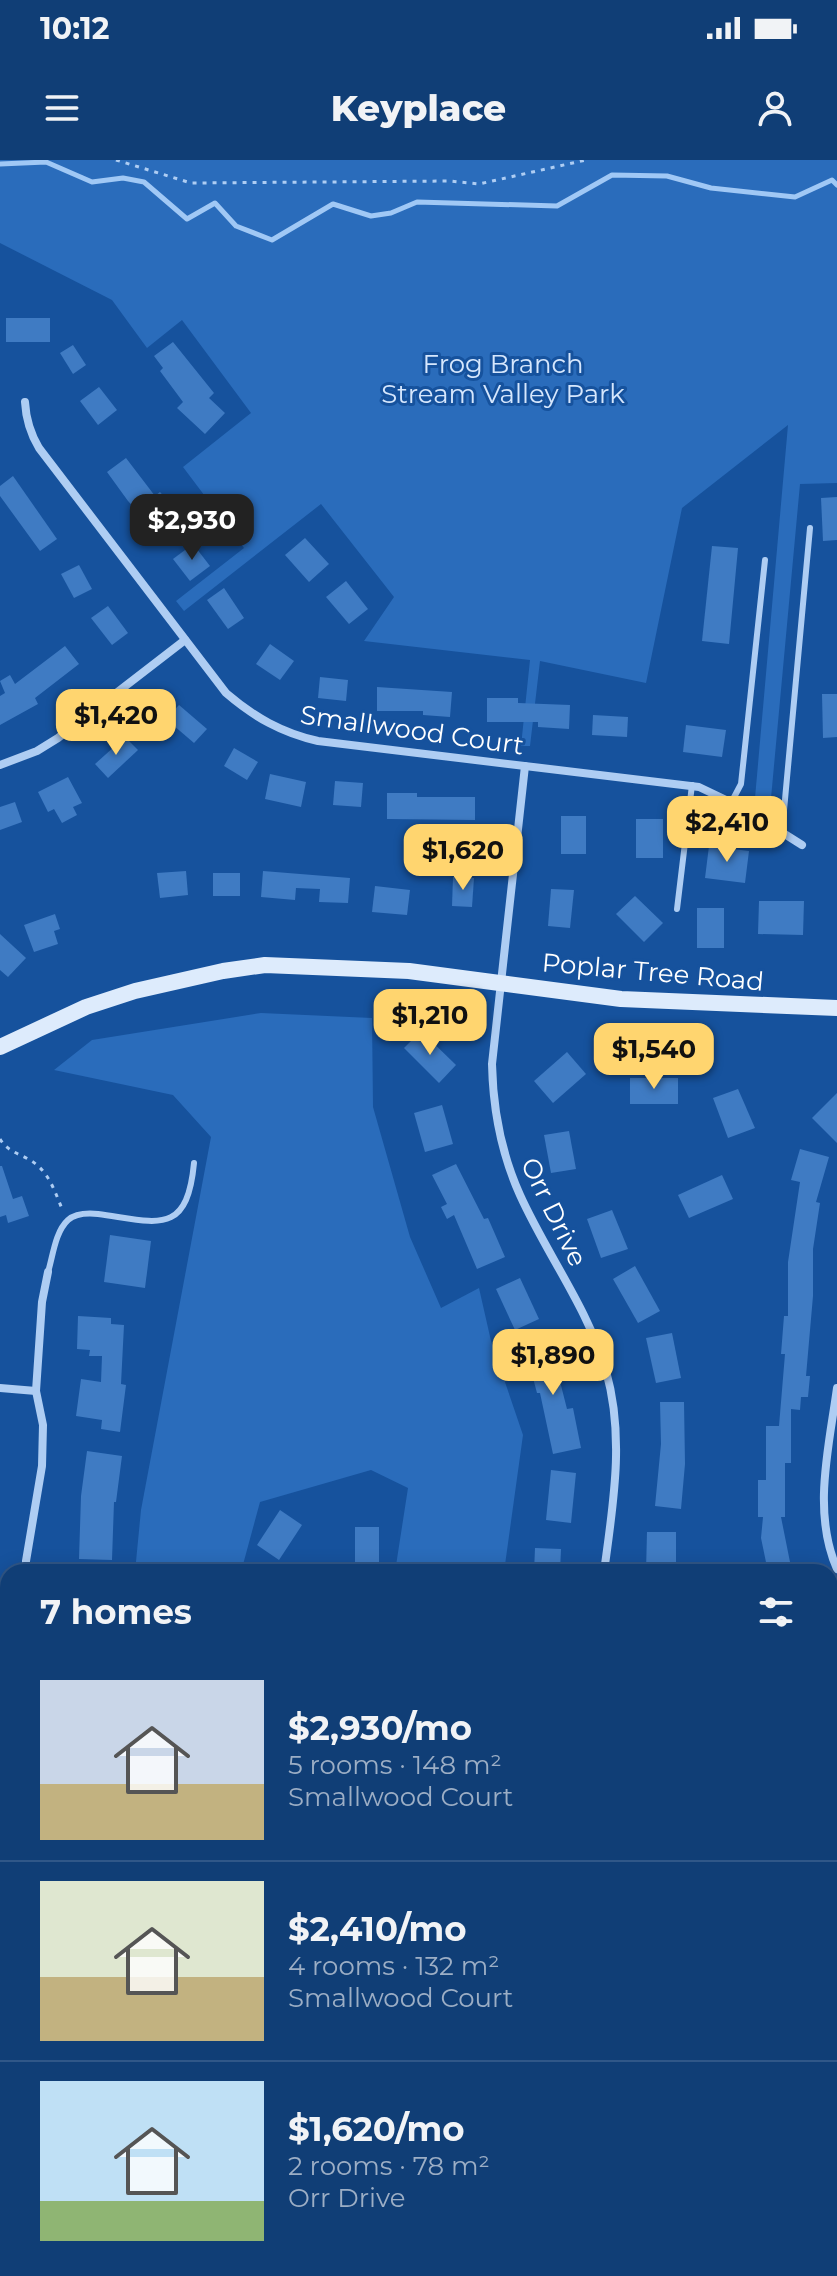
<!DOCTYPE html>
<meta charset="utf-8">
<style>
:root{--surface:#103e76;--page:#1e497e;--text:#f1f3f6;--muted:#9caec5;--line:#305788;--accent:#ffd56f}
body{margin:0;font-family:Montserrat,sans-serif;background:var(--page);color:var(--text);height:100vh;display:flex;flex-direction:column;font-size:30px;white-space:nowrap}
*{box-sizing:border-box;margin:0}
p{font-size:26px;color:var(--muted)}
.icon{flex:none;width:44px;height:44px;fill:none;stroke:currentColor;stroke-width:2;stroke-linecap:round;stroke-linejoin:round}
.map{position:relative;flex:1;overflow:hidden}
.details{position:absolute;left:0px;top:1404px;width:838px;height:712px;display:flex;flex-direction:column;background:var(--surface);border-radius:24px 24px 0 0;box-shadow:0 4px 20px #0003,0 0 0 2px var(--line)}
.details>*{flex:none}
.price{position:absolute;translate:-50% -68px;padding:0 18px;border-radius:16px;background:var(--accent);color:#111;font-size:26px;line-height:52px;filter:drop-shadow(0 2px 4px #0008)}
.price::after{content:'';position:absolute;left:50%;top:48px;width:24px;height:18px;margin-left:-12px;background:inherit;clip-path:polygon(0 0,100% 0,50% 100%)}
.price.current{background:#222;color:#fff}
ul{padding:0;list-style:none}
li{display:flex;align-items:center;gap:24px;height:200px;padding:0 40px}
li+li{border-top:2px solid var(--line)}
li span{display:grid;place-items:center;flex:none;width:224px;height:160px;border-radius:0px;color:#555}
li>.icon{margin-inline-start:auto}
span .icon{width:96px;height:96px;fill:#fffc;stroke-width:1}
li b{font-size:34px}
h2{display:flex;justify-content:space-between;align-items:center;height:96px;padding:0 40px;font-size:34px}
.status{display:flex;justify-content:space-between;align-items:center;height:56px;padding:0 40px;background:var(--surface);direction:ltr}
.status svg{height:22px;fill:currentColor}
header{display:flex;justify-content:space-between;align-items:center;height:104px;padding:0 40px;background:var(--surface);font-size:36px;font-weight:800}
.map>svg:first-child{display:block}
</style>
<div class="status"><b>10:12</b><svg viewBox="0 0 49 12"><path d="M0 12V9h3v3zM5 12V6h3v6zM10 12V3h3v9zM15 12V0h3v12zM26 1h20v11H26zM47 4h2v5h-2z"/></svg></div>
<header><svg class="icon" aria-label="menu" viewBox="0 0 24 24"><path d="M4 6h16M4 12h16M4 18h16"/></svg>Keyplace<svg class="icon" aria-label="person" viewBox="0 0 24 24"><circle cx="12" cy="8" r="4"/><path d="M4 21q1-7 8-7t8 7"/></svg></header>
<div class="map">
<svg width="837" height="2116" viewBox="0 0 837 2116">
<rect width="100%" height="100%" fill="#16529d"/>
<g fill="#2a6cbb">
<path d="M0,0H837V323L800,324L770,649L755,638L788,265L682,348L646,523L540,501L530,586H521L530,500L364,481L394,437L321,344L184,451L176,441L244,388L183,307L251,253L182,160L147,188L112,140L0,83Z"/>
<path d="M261,853L372,858L373,947L410,1077L441,1148L479,1128L491,1181L523,1275L504,1412H395L408,1328L371,1310L260,1342L241,1412H135L141,1350L211,977L173,935L54,910L92,880Z"/>
</g>
<g fill="none" stroke-linecap="round" stroke-linejoin="round">
<path stroke="#a0c8f5" stroke-width="5" d="M0,4L46,2L92,22L123,18L144,22L187,59L215,43L236,66L272,80L333,44L371,56L391,53L417,42L557,46L612,15L667,16L711,28L795,37L832,20L837,25"/>
</g>
<g fill="#3f7bc3">
<rect x="6" y="158" width="44" height="24"/>
<path d="M173,182L214,233L209,238L225,253L205,274L177,248L183,242L160,211L163,208L154,196Z"/>
<path d="M73,185L86,205L73,214L60,193Z"/>
<path d="M99,227L117,250L98,265L80,241Z"/>
<path d="M126,298L155,336L160,332L185,361L164,380L128,341L107,312Z"/>
<path d="M13,316L57,379L40,391L0,336V326Z"/>
<path d="M837,337V380L823,381L821,338Z"/>
<path d="M305,378L329,404L309,422L285,395Z"/>
<path d="M193,384L210,406L190,421L173,399Z"/>
<path d="M712,386L738,388L729,484L702,481Z"/>
<path d="M79,405L92,429L74,438L61,414Z"/>
<path d="M346,421L368,449L349,464L326,437Z"/>
<path d="M224,428L244,458L228,469L207,440Z"/>
<path d="M108,446L128,473L112,485L91,458Z"/>
<path d="M270,484L294,501L280,520L256,504Z"/>
<path d="M65,486L79,504L35,538L38,544L0,565V536L5,533L0,521L10,515L15,524Z"/>
<path d="M320,517L348,520L346,541L318,538Z"/>
<path d="M377,527L452,532L450,557L423,555V551H377Z"/>
<path d="M822,534H837V577L823,578Z"/>
<path d="M487,538H518V543L570,545L569,569L538,567V562H487Z"/>
<path d="M179,545L207,569L194,583L166,559Z"/>
<path d="M593,555L628,557L627,577L592,575Z"/>
<path d="M686,565L726,570L722,597L683,592Z"/>
<path d="M125,577L138,590L108,618L95,604Z"/>
<path d="M234,588L258,602L247,620L224,606Z"/>
<path d="M270,614L306,622L301,647L265,639Z"/>
<path d="M68,617L82,643L73,647L77,655L62,663L54,649L48,652L38,632Z"/>
<path d="M335,621L363,623L361,647L333,645Z"/>
<path d="M387,633H417V637H475V660L387,659Z"/>
<path d="M15,642L22,662L0,670V647Z"/>
<rect x="561" y="656" width="25" height="38"/>
<rect x="636" y="659" width="27" height="39"/>
<path d="M709,686L749,691L745,723L705,718Z"/>
<path d="M186,711L188,735L160,738L157,713Z"/>
<path d="M263,711L350,718L348,743L319,742L320,729L296,728L295,740L261,737Z"/>
<rect x="213" y="713" width="27" height="23"/>
<path d="M453,717L474,718L472,747L452,746Z"/>
<path d="M375,726L410,730L407,755L372,752Z"/>
<path d="M551,729L574,730L570,768L548,766Z"/>
<path d="M635,736L663,763L644,782L616,754Z"/>
<path d="M759,741H804L803,775L758,774Z"/>
<rect x="697" y="748" width="27" height="40"/>
<path d="M55,754L60,769L54,771L58,784L34,792L24,765Z"/>
<path d="M0,774L26,798L8,817L0,810Z"/>
<path d="M421,871L456,905L439,923L404,888Z"/>
<path d="M567,892L586,914L553,943L534,921Z"/>
<rect x="630" y="918" width="48" height="26"/>
<path d="M738,929L755,968L728,978L713,938Z"/>
<path d="M837,933V983L812,958Z"/>
<path d="M442,945L453,984L425,992L414,953Z"/>
<path d="M569,971L576,1009L551,1013L544,975Z"/>
<path d="M800,989L829,997L816,1042L820,1043L813,1089V1136L806,1216H810L808,1237H801L800,1250L791,1249V1303H785V1357H781L792,1412H768L761,1378L763,1357H758V1320H766V1266H779L785,1194H781L784,1156H788V1102L800,1022L791,1020Z"/>
<path d="M456,1004L484,1059L488,1058L505,1097L477,1109L454,1055L447,1059L441,1047L447,1044L432,1015Z"/>
<path d="M0,1006H2L13,1039L22,1036L29,1056L8,1063L6,1055L0,1057Z"/>
<path d="M722,1015L733,1039L689,1058L678,1035Z"/>
<path d="M612,1050L628,1089L601,1098L587,1059Z"/>
<path d="M110,1075L151,1081L145,1128L104,1122Z"/>
<path d="M635,1106L660,1151L638,1163L613,1119Z"/>
<path d="M520,1118L539,1159L515,1170L496,1129Z"/>
<path d="M78,1156L111,1158V1164L124,1165L121,1224L126,1225L120,1272L101,1269L102,1260L76,1256L81,1219L101,1222L102,1196H89L90,1190L77,1189Z"/>
<path d="M672,1173L681,1218L656,1223L646,1178Z"/>
<path d="M549,1178L567,1249L573,1248L581,1288L553,1294L540,1233H537L524,1184Z"/>
<path d="M660,1242H684L685,1304L681,1349L655,1346L661,1284Z"/>
<path d="M87,1291L122,1296L116,1342H114L112,1400L79,1399L81,1336Z"/>
<path d="M551,1310L576,1313L571,1363L546,1360Z"/>
<path d="M280,1350L302,1365L279,1400L257,1385Z"/>
<rect x="355" y="1367" width="24" height="43"/>
<path d="M647,1372H676V1412H646Z"/>
<path d="M535,1388L561,1389L560,1412H534Z"/>
</g>
<g fill="none" stroke-linecap="round" stroke-linejoin="round">
<g stroke="#aecdf3" stroke-width="3" stroke-dasharray="4 6" stroke-linecap="butt">
<path d="M116,0L191,23L450,21L479,24L586,0"/>
<path d="M0,979C9,994 24,994 37,1005C51,1017 56,1035 63,1051"/>
<path d="M0,1423L1,1421"/>
<path d="M0,1535L8,1540"/>
<path d="M337,2116L340,2108"/>
</g>
<g stroke="#aecdf3" stroke-width="6">
<path d="M731,643L741,624L765,400"/>
<path d="M782,672L810,368"/>
<path d="M677,749L692,625"/>
<path d="M48,1112C53,1096 55,1072 68,1060C76,1053 88,1053 98,1054C157,1062 187,1077 194,1003"/>
</g>
<g stroke="#aecdf3" stroke-width="8">
<path d="M25,242C26,260 30,273 39,288L226,533C254,557 282,573 318,581L699,627L745,649L802,685"/>
<path d="M0,605L37,591L58,578L185,480"/>
<path d="M525,606L492,904C493,950 501,993 520,1035C547,1095 588,1148 606,1211C625,1277 613,1345 604,1412"/>
<path d="M0,1228L36,1231"/>
<path d="M837,1228C829,1287 812,1352 837,1409"/>
<path d="M26,1401L42,1306L43,1265L36,1231L42,1142L48,1112"/>
<path d="M830,1494L837,1486"/>
<path d="M830,1845H837"/>
<path d="M163,2116L164,2108"/>
</g>
<path stroke="#ddebfc" stroke-width="16" d="M0,887L86,847L135,831L223,811L265,805L409,811L621,839L837,848"/>
</g>
<g text-anchor="middle" dominant-baseline="central" stroke-width="6" stroke-linejoin="round" paint-order="stroke">
<g font-size="26" fill="#d6e7fd" stroke="#16529d">
<text x="503" y="204">Frog Branch<tspan x="503" dy="30">Stream Valley Park</tspan></text>
</g>
<g font-size="26" fill="#fff" stroke="#16529d">
<text transform="translate(412 570) rotate(8)">Smallwood Court</text>
<text transform="translate(653 812) rotate(5)">Poplar Tree Road</text>
<text transform="translate(554 1052) rotate(64)">Orr Drive</text>
</g>
</g>
</svg>
<b class="price current" style="left:192px;top:402px">$2,930</b>
<b class="price" style="left:116px;top:597px">$1,420</b>
<b class="price" style="left:727px;top:704px">$2,410</b>
<b class="price" style="left:463px;top:732px">$1,620</b>
<b class="price" style="left:430px;top:897px">$1,210</b>
<b class="price" style="left:654px;top:931px">$1,540</b>
<b class="price" style="left:553px;top:1237px">$1,890</b>
<section class="details">
<h2>7 homes<svg class="icon" aria-label="filters" viewBox="0 0 24 24"><path d="M4 7h16M4 17h16"/><circle cx="9" cy="7" r="2"/><circle cx="15" cy="17" r="2"/></svg></h2>
<ul>
<li><span style="background:linear-gradient(#c9d6e8 65%,#c2b280 0)"><svg class="icon" aria-label="home" viewBox="0 0 24 24"><path d="M3 11l9-7 9 7M6 9v11h12V9"/></svg></span><div><b>$2,930/mo</b><p>5 rooms · 148 m²</p><p>Smallwood Court</p></div></li>
<li><span style="background:linear-gradient(#dfe7d0 60%,#c2b280 0)"><svg class="icon" aria-label="home" viewBox="0 0 24 24"><path d="M3 11l9-7 9 7M6 9v11h12V9"/></svg></span><div><b>$2,410/mo</b><p>4 rooms · 132 m²</p><p>Smallwood Court</p></div></li>
<li><span style="background:linear-gradient(#bfe0f5 75%,#8fb573 0)"><svg class="icon" aria-label="home" viewBox="0 0 24 24"><path d="M3 11l9-7 9 7M6 9v11h12V9"/></svg></span><div><b>$1,620/mo</b><p>2 rooms · 78 m²</p><p>Orr Drive</p></div></li>
</ul>
</section>
</div>
